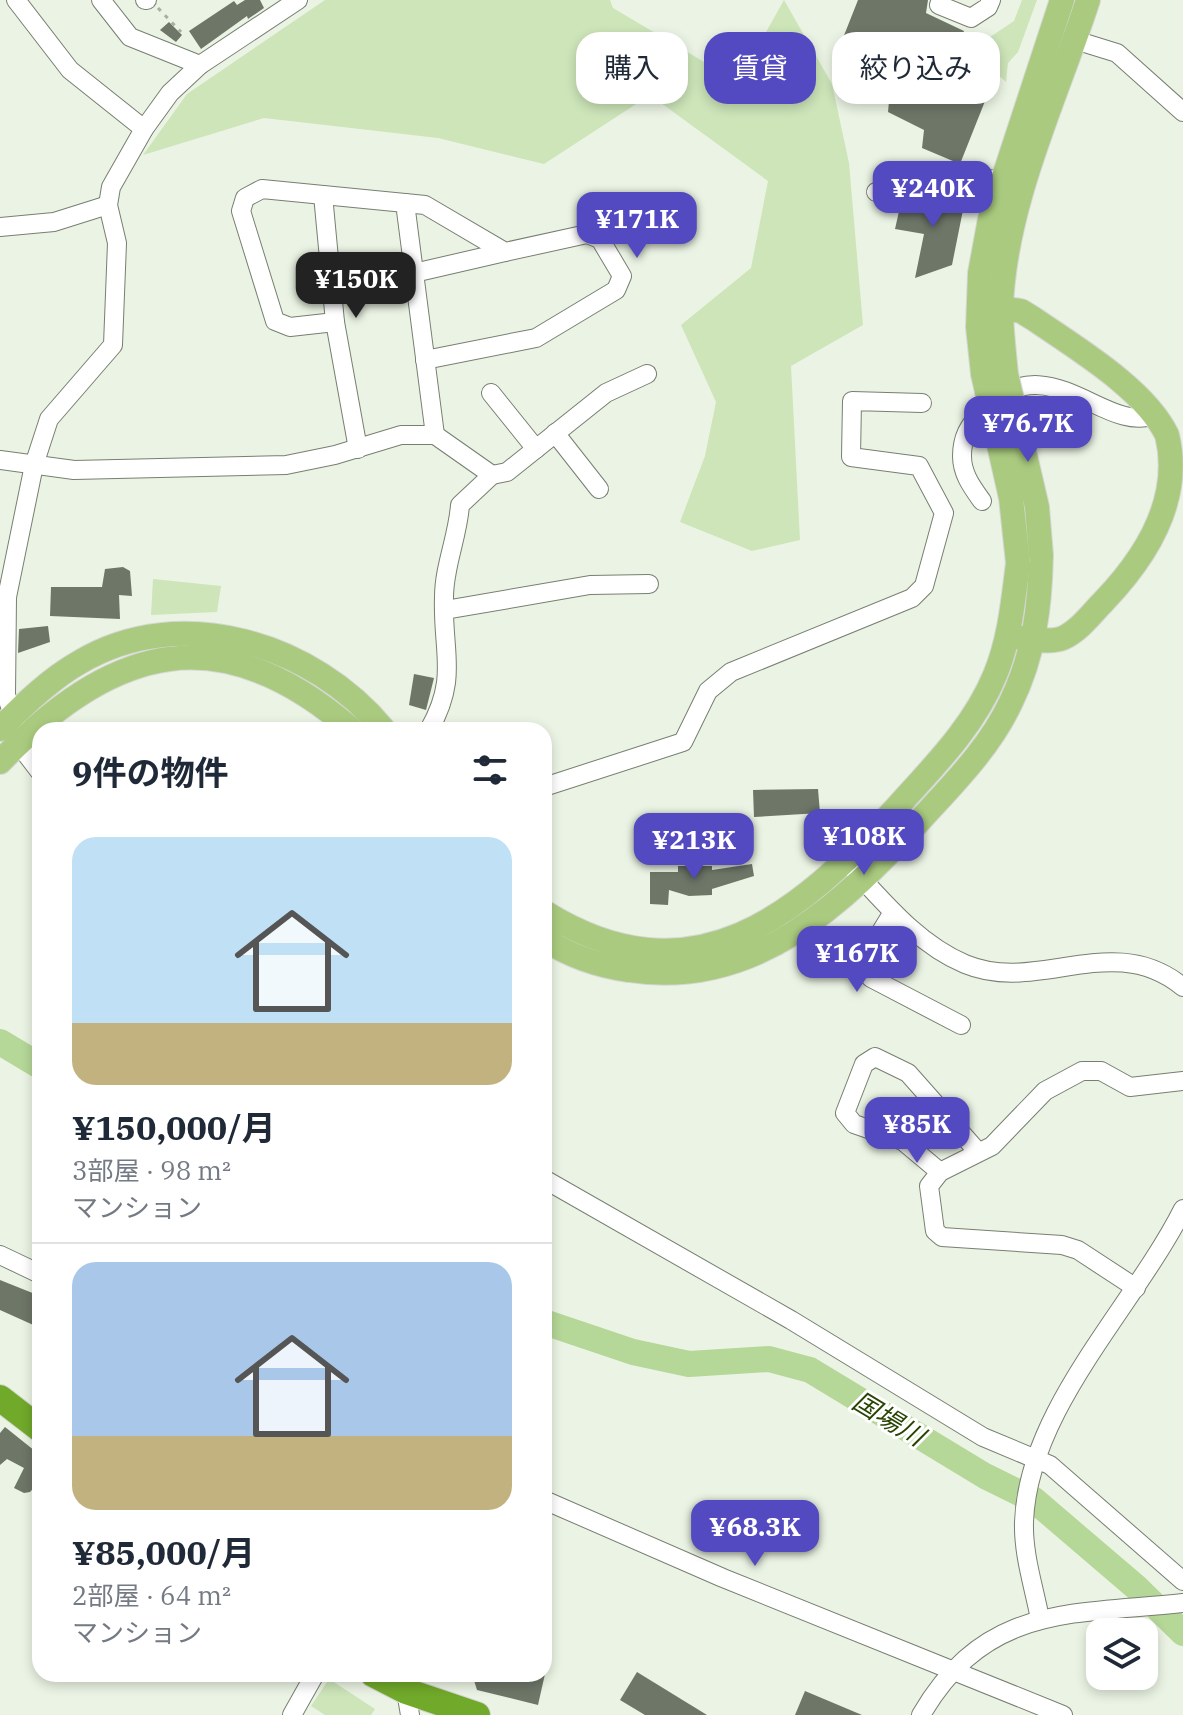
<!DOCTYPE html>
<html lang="ja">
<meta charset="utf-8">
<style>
:root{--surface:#fff;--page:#f2f2f3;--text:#1f2937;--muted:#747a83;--line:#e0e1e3;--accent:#5349c0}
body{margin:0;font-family:"IBM Plex Serif","Noto Sans JP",serif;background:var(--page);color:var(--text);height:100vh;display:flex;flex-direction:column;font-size:30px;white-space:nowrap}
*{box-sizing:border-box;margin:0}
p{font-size:26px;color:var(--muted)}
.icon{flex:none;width:44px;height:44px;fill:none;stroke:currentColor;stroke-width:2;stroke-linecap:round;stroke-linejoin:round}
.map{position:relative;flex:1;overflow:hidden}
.panel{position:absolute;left:32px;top:722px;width:520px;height:960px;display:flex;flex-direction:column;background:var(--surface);border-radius:24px;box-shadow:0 4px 12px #0003}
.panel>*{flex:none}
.top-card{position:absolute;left:576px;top:32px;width:486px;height:72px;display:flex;gap:16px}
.controls{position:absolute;left:1086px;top:1618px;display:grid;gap:16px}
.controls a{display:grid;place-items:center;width:72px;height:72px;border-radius:16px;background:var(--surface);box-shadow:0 4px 12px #0003;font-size:40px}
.price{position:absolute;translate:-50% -68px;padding:0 18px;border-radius:16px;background:var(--accent);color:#fff;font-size:26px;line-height:52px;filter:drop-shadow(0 2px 4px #0008)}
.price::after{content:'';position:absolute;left:50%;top:48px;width:24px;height:18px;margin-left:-12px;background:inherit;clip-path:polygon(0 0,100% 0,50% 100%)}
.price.selected{background:#222;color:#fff}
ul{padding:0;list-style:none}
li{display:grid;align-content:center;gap:16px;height:424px;padding:0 40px}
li+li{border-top:2px solid var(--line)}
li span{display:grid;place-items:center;height:248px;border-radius:24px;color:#555}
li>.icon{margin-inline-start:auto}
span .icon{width:144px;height:144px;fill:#fffc;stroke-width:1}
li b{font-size:34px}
h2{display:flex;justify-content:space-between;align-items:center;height:96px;padding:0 40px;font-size:34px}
.chip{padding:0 28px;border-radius:24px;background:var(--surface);box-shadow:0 4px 12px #0003;font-size:28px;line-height:72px}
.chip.selected{background:var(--accent);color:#fff}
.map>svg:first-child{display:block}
</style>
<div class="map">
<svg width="1183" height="1715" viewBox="0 0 1183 1715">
<rect width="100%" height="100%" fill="#ebf4e4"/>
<g fill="#cde5b9">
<path d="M325,0H610L613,8L738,82L784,0L832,84L849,163L863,325L791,366L800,540L752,551L680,522L705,456L716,402L681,325L751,268L768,181L650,95L544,164L438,138L264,118L143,155L187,94Z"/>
<path d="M1022,0H1037L1018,52L1008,63L1006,82L969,49H985L990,37L1014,21Z"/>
<path d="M153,579L221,586L217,612L151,615Z"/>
<path d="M329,1679L375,1709L371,1715H325L311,1706Z"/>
</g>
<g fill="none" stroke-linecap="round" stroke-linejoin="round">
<g stroke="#b5d798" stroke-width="26">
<path d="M0,1042L40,1066"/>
<path d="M544,1322L633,1352L689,1364L769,1359L810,1370L985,1476L1034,1500L1137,1588L1183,1633"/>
</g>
</g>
<g fill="#6e7668">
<path d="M245,0H260L264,8L248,19L247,16L201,49L189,31L234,1L237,5Z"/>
<path d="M858,0H928L926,13L964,31L957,50L979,59L976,67L995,76L960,164L922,148L924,130L888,112L889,101L866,88L871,74L851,63L857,50L841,43Z"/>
<path d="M169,22L182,35L176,42L160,30Z"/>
<path d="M941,194L965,200L952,265L915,278L924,234L895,229L902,198L916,196L939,201Z"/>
<path d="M123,567L130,571L132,596L119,595L120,619L50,616L51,587H102L105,569Z"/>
<path d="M48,626L50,642L18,653L19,629Z"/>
<path d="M414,674L434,678L426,710L409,705Z"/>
<path d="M818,789L820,813L754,817L753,790Z"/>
<path d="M752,864L754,876L712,889V895L689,896L669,890L668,905L650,904V872H678V866H712V870Z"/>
<path d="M0,1280L40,1296V1328L0,1310Z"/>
<path d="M5,1427L40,1455V1481L30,1492L24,1493L14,1488L24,1468L7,1459L0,1465V1433Z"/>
<path d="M637,1672L707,1715H645L620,1700Z"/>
<path d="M472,1674H545L538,1705L477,1690Z"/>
<path d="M805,1691L862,1715H795Z"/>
</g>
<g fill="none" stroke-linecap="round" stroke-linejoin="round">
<g stroke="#777f70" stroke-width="20">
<g id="minor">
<path d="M16,0L70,70L144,129"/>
<path d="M101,0L130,37L200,65"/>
<path d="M145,0H147"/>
<path d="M941,0L939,5L971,18L988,7L991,0"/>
<path d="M1075,40L1117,53L1183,112"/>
<path d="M876,192C921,181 954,175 1001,180"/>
<path d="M323,195L335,322L358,449"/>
<path d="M405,203L425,205L505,252L587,234L600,239L622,276L616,290L536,338L425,360"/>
<path d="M0,227L54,222L108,205"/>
<path d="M414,273L505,252"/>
<path d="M335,322L290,327L275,321L241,211L245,198L262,189L405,203L435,435"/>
<path d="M491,393L536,449"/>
<path d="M555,433L599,489"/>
<path d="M0,460L74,470L286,465L335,455L401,435H435L492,475L460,505C458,536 444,566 444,597C442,653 459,677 429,730"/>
<path d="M492,475L507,472L606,393L647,374"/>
<path d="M982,501C972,487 962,474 962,456C962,437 969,426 981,412C1047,341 1104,435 1154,415"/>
<path d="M445,610L590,585L649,584"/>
<path d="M40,772L27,755L6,695L7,597L34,465L49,419L113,345L117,243L108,205L111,187L144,129L170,93L200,65L298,0"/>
<path d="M544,787L683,742L708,691L731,672L912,598L924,586L944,513L919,466L851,457L852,401L922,403"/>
<path d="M854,870C887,906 920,945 965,964C1039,995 1112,929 1183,987"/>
<path d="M893,912L862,963L863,970L871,978L961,1025"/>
<path d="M940,1172L903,1141L854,1124L845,1113L864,1064L875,1057L908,1073L978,1152"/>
<path d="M544,1179L791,1320L983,1437L1050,1465L1183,1581"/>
<path d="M0,1255L40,1274"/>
<path d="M1136,1288L1078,1250L1062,1245L942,1237L935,1231L929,1186L940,1172L992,1146L1045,1091L1082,1071H1101L1130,1087L1183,1081"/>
<path d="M544,1500L723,1578L1063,1715"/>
<path d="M1040,1619C1034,1587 1023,1555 1024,1522C1028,1409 1133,1308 1183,1209"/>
<path d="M406,1691L410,1715"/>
<path d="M292,1715L315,1674"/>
<path d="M921,1715C986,1604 1071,1615 1183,1603"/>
</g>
</g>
<g stroke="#d6d7d6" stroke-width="26">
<g id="major">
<path d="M1001,308L1021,311L1034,319C1076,348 1145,389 1167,435C1183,500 1146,557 1104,601C1092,613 1080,630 1063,638C1051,643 1034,639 1021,638"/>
<path d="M983,374L978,327L980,273L990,219L1062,0"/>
<path d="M1006,374C1004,352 1001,329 1001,307C1005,202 1056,99 1088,0"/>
<path d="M0,729C24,704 50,679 80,662C181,602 314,644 384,730"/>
<path d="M0,762C113,644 221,616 352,730"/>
<path d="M544,912C693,1005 799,915 898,806C935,765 974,726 995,675C1010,639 1013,601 1018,563"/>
<path d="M544,939C570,956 599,966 629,970C754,990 844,903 922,818C955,782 990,747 1011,702C1034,655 1040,607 1041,555"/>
</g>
</g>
<g stroke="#d6d7d6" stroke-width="28">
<g id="highway">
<path d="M0,1398L40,1429"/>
<path d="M373,1674L406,1691L477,1715"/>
</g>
</g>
<path stroke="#a8b0a3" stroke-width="3" stroke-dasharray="4 6" stroke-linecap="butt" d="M158,8L181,32"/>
<use href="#minor" stroke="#fff" stroke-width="18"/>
<use href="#major" stroke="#aacb7f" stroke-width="24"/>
<use href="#highway" stroke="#71a92a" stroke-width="26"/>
<g stroke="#d6d7d6" stroke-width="26" stroke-linecap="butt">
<g id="major-bridge">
<path d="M983,374L1011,498L1018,563"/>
<path d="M1006,374L1037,507L1041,555"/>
</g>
</g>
<use href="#major-bridge" stroke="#aacb7f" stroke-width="24"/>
</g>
<g text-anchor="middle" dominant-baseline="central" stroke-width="6" stroke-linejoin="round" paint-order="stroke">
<g font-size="26" font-style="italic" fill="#274400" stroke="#fff">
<text transform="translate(889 1418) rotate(31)">国場川</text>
</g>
</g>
</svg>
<div class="controls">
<a><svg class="icon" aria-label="layers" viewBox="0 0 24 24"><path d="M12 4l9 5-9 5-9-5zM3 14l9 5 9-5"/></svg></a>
</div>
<b class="price" style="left:933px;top:229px">¥240K</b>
<b class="price" style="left:637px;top:260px">¥171K</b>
<b class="price selected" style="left:356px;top:320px">¥150K</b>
<b class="price" style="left:1028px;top:464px">¥76.7K</b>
<b class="price" style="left:864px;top:877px">¥108K</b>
<b class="price" style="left:694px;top:881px">¥213K</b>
<b class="price" style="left:857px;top:994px">¥167K</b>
<b class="price" style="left:917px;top:1165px">¥85K</b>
<b class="price" style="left:755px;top:1568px">¥68.3K</b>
<div class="top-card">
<a class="chip">購入</a>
<a class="chip selected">賃貸</a>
<a class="chip">絞り込み</a>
</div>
<section class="panel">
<h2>9件の物件<svg class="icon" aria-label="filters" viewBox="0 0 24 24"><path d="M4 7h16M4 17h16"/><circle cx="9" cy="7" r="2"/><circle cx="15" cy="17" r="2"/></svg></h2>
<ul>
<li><span style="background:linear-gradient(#bfe0f5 75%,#c2b280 0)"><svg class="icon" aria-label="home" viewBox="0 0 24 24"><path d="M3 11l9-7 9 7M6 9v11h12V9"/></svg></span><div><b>¥150,000/月</b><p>3部屋 · 98 m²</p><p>マンション</p></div></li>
<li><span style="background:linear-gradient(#a9c7e8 70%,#c2b280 0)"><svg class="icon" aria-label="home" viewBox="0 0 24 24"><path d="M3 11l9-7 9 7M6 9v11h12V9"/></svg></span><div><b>¥85,000/月</b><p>2部屋 · 64 m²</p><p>マンション</p></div></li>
</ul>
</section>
</div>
